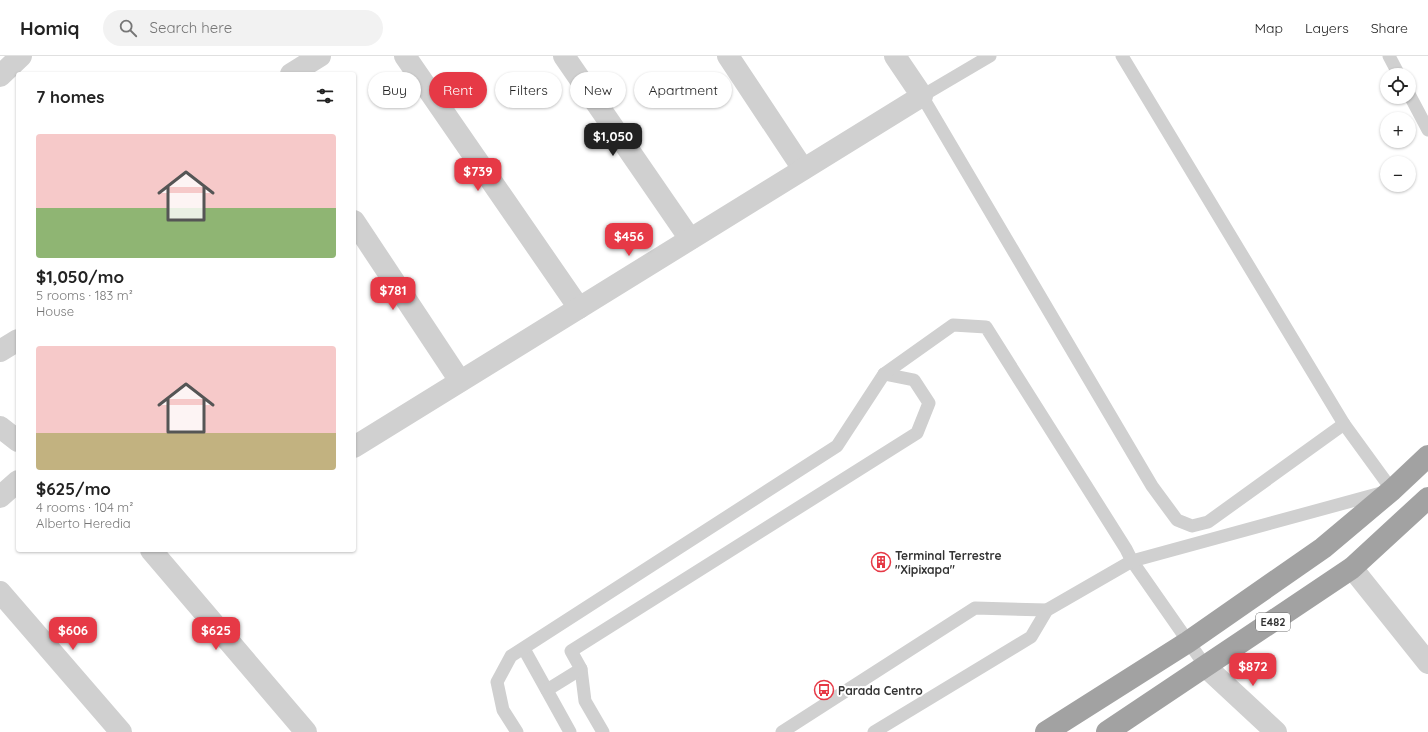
<!DOCTYPE html>
<meta charset="utf-8">
<style>
:root{--surface:#fff;--page:#f2f2f2;--text:#222;--muted:#767676;--line:#e0e0e0;--accent:#e63946}
body{margin:0;font-family:Quicksand,sans-serif;background:var(--page);color:var(--text);height:100vh;display:flex;flex-direction:column;font-size:15px;white-space:nowrap}
*{box-sizing:border-box;margin:0}
p{font-size:13px;color:var(--muted)}
.icon{flex:none;width:22px;height:22px;fill:none;stroke:currentColor;stroke-width:2;stroke-linecap:round;stroke-linejoin:round}
.map{position:relative;flex:1;overflow:hidden}
.details{position:absolute;left:16px;top:16px;width:340px;height:480px;display:flex;flex-direction:column;background:var(--surface);border-radius:4px;box-shadow:0 1px 3px #0004}
.details>*{flex:none}
.guide{position:absolute;left:368px;top:16px;width:380px;height:36px;display:flex;gap:8px}
.tools{position:absolute;left:1380px;top:12px;display:grid;gap:8px}
.tools a{display:grid;place-items:center;width:36px;height:36px;border-radius:50%;background:var(--surface);box-shadow:0 1px 3px #0004;font-size:20px}
.price{position:absolute;translate:-50% -34px;padding:0 9px;border-radius:8px;background:var(--accent);color:#fff;font-size:13px;line-height:26px;filter:drop-shadow(0 1px 2px #0008)}
.price::after{content:'';position:absolute;left:50%;top:24px;width:12px;height:9px;margin-left:-6px;background:inherit;clip-path:polygon(0 0,100% 0,50% 100%)}
.price.current{background:#222;color:#fff}
ul{padding:0;list-style:none}
li{display:grid;align-content:center;gap:8px;height:212px;padding:0 20px}
li span{display:grid;place-items:center;height:124px;border-radius:4px;color:#555}
li>.icon{margin-inline-start:auto}
span .icon{width:72px;height:72px;fill:#fffc;stroke-width:1}
li b{font-size:17px}
h2{display:flex;justify-content:space-between;align-items:center;height:48px;padding:0 20px;font-size:17px}
.tag{padding:0 14px;border-radius:18px;background:var(--surface);box-shadow:0 1px 3px #0004;font-size:14px;line-height:36px}
.tag.current{background:var(--accent);color:#fff}
header{display:flex;align-items:center;gap:24px;box-sizing:border-box;height:56px;padding:0 20px;background:var(--surface);border-bottom:1px solid var(--line)}
header strong{font-size:19px}
nav{display:flex;gap:22px;margin-inline-start:auto;font-size:14px}
.search{width:280px;height:36px;background:var(--page);display:flex;align-items:center;gap:10px;box-sizing:border-box;padding:0 14px;border-radius:22px;color:var(--muted);font-size:15px}
.map>svg:first-child{display:block}
</style>
<header>
<strong>Homiq</strong>
<div class="search"><svg class="icon" aria-label="search" viewBox="0 0 24 24"><circle cx="10" cy="10" r="6"/><path d="M15 15l6 6"/></svg>Search here</div>
<nav><a>Map</a><a>Layers</a><a>Share</a></nav>
</header>
<div class="map">
<svg width="1428" height="676" viewBox="0 0 1428 676">
<rect width="100%" height="100%" fill="#fff"/>
<g fill="none" stroke-linecap="round" stroke-linejoin="round">
<g stroke="#d0d0d0" stroke-width="13">
<path d="M990,0L922,40L1152,430L1177,464L1192,470L1208,466L1344,368"/>
<path d="M1389,0L1399,19"/>
<path d="M1409,38L1428,74"/>
<path d="M524,593L570,676"/>
<path d="M581,613L585,645L603,676"/>
<path d="M547,634L581,613L571,595L917,377L929,347L914,324L884,318"/>
<path d="M517,676L503,654L497,626L511,600L837,390L884,318L953,269L986,271L1126,493L1132,505L1206,611"/>
<path d="M782,676L975,552L1047,554"/>
<path d="M874,676L1031,581L1047,554L1132,505L1392,434L1344,368L1122,0"/>
</g>
<g stroke="#d0d0d0" stroke-width="22">
<path d="M405,0L579,252"/>
<path d="M564,0L690,183"/>
<path d="M728,0L803,113"/>
<path d="M291,18L320,0"/>
<path d="M0,20L21,0"/>
<path d="M354,165L460,325"/>
<path d="M0,295L18,284"/>
<path d="M0,371L18,385"/>
<path d="M354,391L922,40L895,0"/>
<path d="M0,441L18,425"/>
<path d="M151,494L306,676"/>
<path d="M1352,512L1428,607"/>
<path d="M0,536L121,676"/>
<path d="M1206,611L1276,676"/>
</g>
<g stroke="#a2a2a2" stroke-width="22">
<path d="M1046,676L1188,586L1323,492L1392,434L1428,400"/>
<path d="M1107,676L1352,512L1428,442"/>
</g>
</g>
<defs>
<g id="building-ring" transform="scale(1)"><circle r="9.5" fill="#fff" stroke="#e63946" stroke-width="1.5"/><path d="M-4-6H4V6H1V3H-1V6H-4ZM-2.5-4.3h1.7v1.8h-1.7ZM.8-4.3h1.7v1.8H.8ZM-2.5-1h1.7V.8h-1.7ZM.8-1h1.7V.8H.8Z" fill="#e63946"/></g>
<g id="bus-ring" transform="scale(1)"><circle r="9.5" fill="#fff" stroke="#e63946" stroke-width="1.5"/><path d="M-5-6H5V4H4V6H2V4H-2V6H-4V4H-5ZM-3.5-4V0h7V-4ZM-3.5 1.2v1.5H-2V1.2ZM2 1.2v1.5H3.5V1.2Z" fill="#e63946"/></g>
</defs>
<g fill-rule="evenodd">
<use href="#building-ring" x="881" y="506"/>
<use href="#bus-ring" x="824" y="634"/>
</g>
<g text-anchor="middle" dominant-baseline="central" stroke-width="4" stroke-linejoin="round" paint-order="stroke">
<rect fill="#fff" stroke="#707070" stroke-width="1" x="1256" y="557" width="34" height="18" rx="3"/>
<g font-size="11" font-weight="bold" fill="#333">
<text x="1273" y="566">E482</text>
</g>
<g font-size="12" font-weight="bold" fill="#333" stroke="#fff" text-anchor="start">
<text x="895" y="499">Terminal Terrestre<tspan x="895" dy="14">"Xipixapa"</tspan></text>
<text x="838" y="634">Parada Centro</text>
</g>
</g>
</svg>
<div class="tools">
<a><svg class="icon" aria-label="locate" viewBox="0 0 24 24"><circle cx="12" cy="12" r="6"/><path d="M12 2v4M12 18v4M2 12h4M18 12h4"/></svg></a>
<a>+</a>
<a>−</a>
</div>
<b class="price current" style="left:613px;top:101px">$1,050</b>
<b class="price" style="left:478px;top:136px">$739</b>
<b class="price" style="left:629px;top:201px">$456</b>
<b class="price" style="left:393px;top:255px">$781</b>
<b class="price" style="left:73px;top:595px">$606</b>
<b class="price" style="left:216px;top:595px">$625</b>
<b class="price" style="left:1253px;top:631px">$872</b>
<div class="guide">
<a class="tag">Buy</a>
<a class="tag current">Rent</a>
<a class="tag">Filters</a>
<a class="tag">New</a>
<a class="tag">Apartment</a>
</div>
<section class="details">
<h2>7 homes<svg class="icon" aria-label="filters" viewBox="0 0 24 24"><path d="M4 7h16M4 17h16"/><circle cx="9" cy="7" r="2"/><circle cx="15" cy="17" r="2"/></svg></h2>
<ul>
<li><span style="background:linear-gradient(#f6c9c9 60%,#8fb573 0)"><svg class="icon" aria-label="home" viewBox="0 0 24 24"><path d="M3 11l9-7 9 7M6 9v11h12V9"/></svg></span><div><b>$1,050/mo</b><p>5 rooms · 183 m²</p><p>House</p></div></li>
<li><span style="background:linear-gradient(#f6c9c9 70%,#c2b280 0)"><svg class="icon" aria-label="home" viewBox="0 0 24 24"><path d="M3 11l9-7 9 7M6 9v11h12V9"/></svg></span><div><b>$625/mo</b><p>4 rooms · 104 m²</p><p>Alberto Heredia</p></div></li>
</ul>
</section>
</div>
